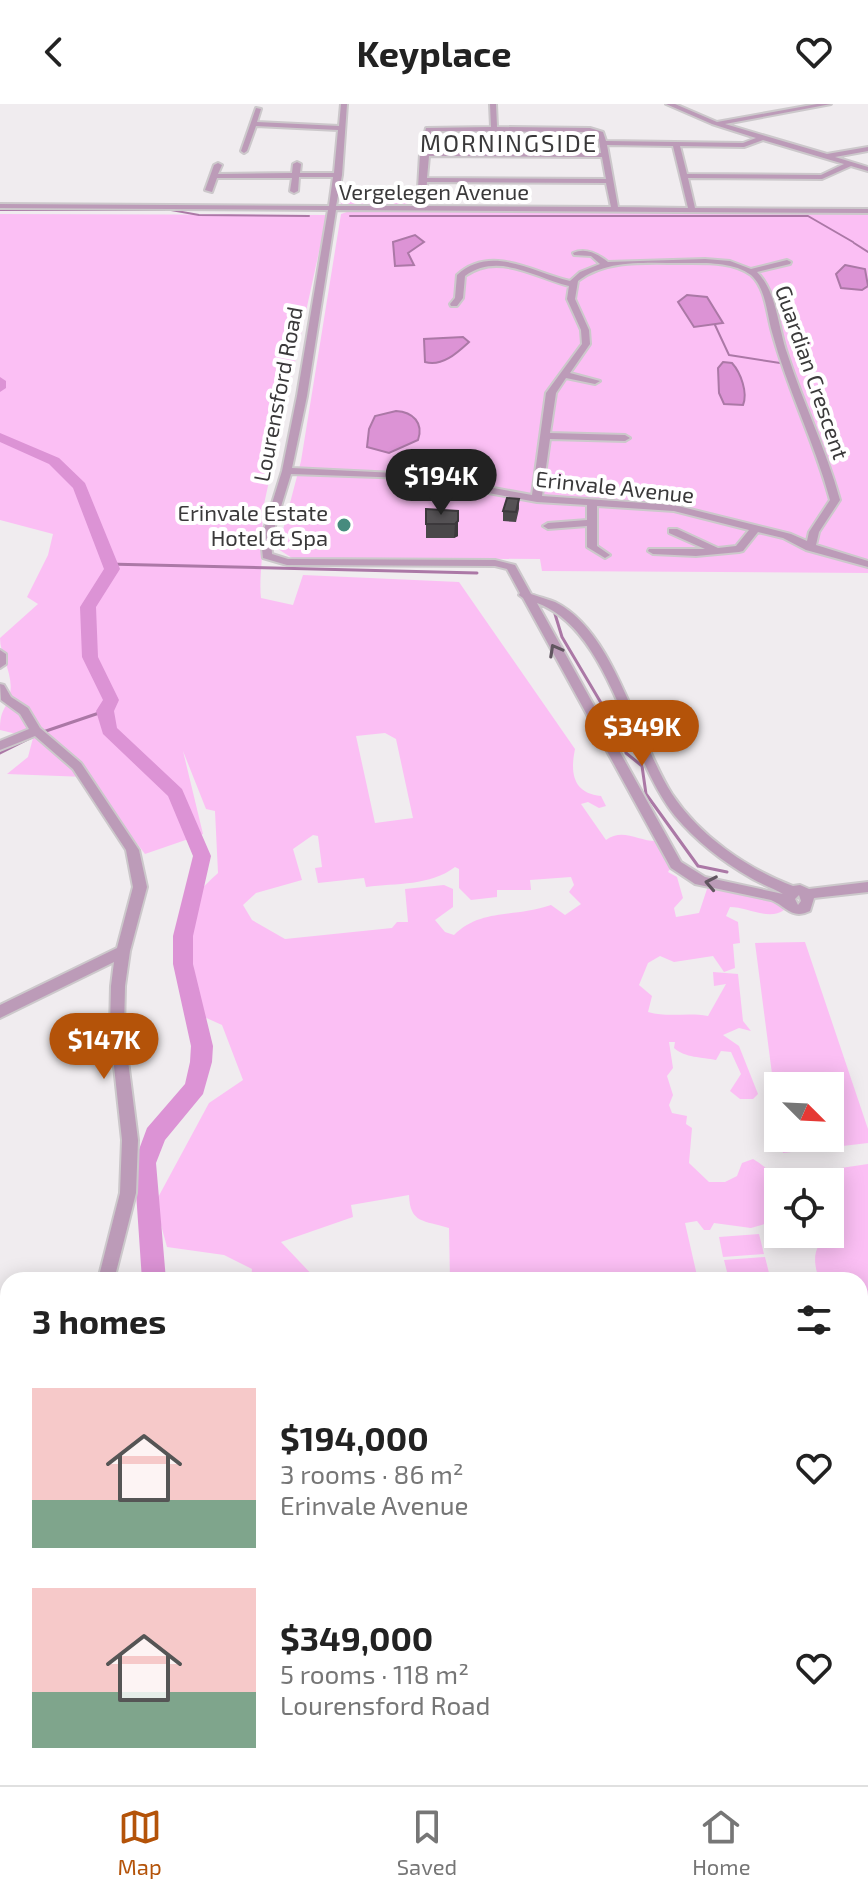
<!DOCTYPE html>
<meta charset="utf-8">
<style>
:root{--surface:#fff;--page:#f2f2f2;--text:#222;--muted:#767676;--line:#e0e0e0;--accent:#b45309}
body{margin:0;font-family:"Exo 2",sans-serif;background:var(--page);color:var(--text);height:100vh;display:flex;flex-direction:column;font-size:30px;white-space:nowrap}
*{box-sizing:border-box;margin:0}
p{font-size:26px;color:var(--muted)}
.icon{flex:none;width:44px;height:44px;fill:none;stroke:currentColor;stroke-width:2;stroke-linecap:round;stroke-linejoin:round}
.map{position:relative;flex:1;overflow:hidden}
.drawer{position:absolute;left:0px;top:1168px;width:868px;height:514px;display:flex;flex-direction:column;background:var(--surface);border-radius:24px 24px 0 0;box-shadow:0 4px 20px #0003}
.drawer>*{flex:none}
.needle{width:52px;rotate:114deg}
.tools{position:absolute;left:764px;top:968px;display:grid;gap:16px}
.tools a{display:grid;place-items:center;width:80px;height:80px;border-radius:0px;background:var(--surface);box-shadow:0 4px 20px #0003;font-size:40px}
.price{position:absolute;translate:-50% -68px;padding:0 18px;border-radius:28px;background:var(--accent);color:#fff;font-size:26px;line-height:52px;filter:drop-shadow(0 2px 4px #0008)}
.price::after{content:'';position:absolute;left:50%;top:48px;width:24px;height:18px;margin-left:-12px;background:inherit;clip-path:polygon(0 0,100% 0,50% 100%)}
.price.active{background:#222;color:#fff}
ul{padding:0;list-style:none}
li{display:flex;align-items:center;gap:24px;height:200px;padding:0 32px}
li span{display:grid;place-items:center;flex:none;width:224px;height:160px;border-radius:0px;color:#555}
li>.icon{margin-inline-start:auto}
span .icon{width:96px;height:96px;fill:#fffc;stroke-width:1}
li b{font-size:34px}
h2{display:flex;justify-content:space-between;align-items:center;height:96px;padding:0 32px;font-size:34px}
header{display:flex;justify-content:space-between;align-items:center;height:104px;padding:0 32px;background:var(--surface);font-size:36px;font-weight:700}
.tabs{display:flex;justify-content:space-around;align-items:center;height:112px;border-top:2px solid var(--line);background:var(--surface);font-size:22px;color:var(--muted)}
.tabs a{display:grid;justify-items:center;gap:4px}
.tabs .active{color:var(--accent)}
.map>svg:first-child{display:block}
</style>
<header><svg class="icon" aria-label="back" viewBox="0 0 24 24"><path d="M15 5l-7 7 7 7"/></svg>Keyplace<svg class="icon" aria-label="heart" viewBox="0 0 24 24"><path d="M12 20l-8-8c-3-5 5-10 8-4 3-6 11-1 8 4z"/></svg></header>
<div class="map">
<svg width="868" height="1681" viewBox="0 0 868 1681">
<rect width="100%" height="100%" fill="#f0ecef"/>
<g fill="#fbbff4" fill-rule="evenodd">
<path d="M342,84L419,85L418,101H341Z"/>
<path d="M350,107L868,110V469L542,467L540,455L292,454L278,445L301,357L341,110Z"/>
<path d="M0,110L327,111L261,414C267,430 258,471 261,494L293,501L303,471L459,478L575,645C570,669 573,689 601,692L606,702L599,704L588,698L581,700L606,736C623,723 639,738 658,737L671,763L668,768L677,773L683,794L674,804L676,813L699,809L708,782L770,795L784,806C769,817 748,803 730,803L726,812L738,818L740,839L733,840L735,864L724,868L713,852L674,858L660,852L648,859L639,881L652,892L648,908C669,914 687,908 708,912L726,880L714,882L713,868L738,870L743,917L751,927L739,924L723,931L739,942L758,990L753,995H740L730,987L741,970L731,948L721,947L716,956C702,953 685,954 674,944L675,938H669L673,964L667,972L673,991L669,1001L672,1009L687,1012L686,1020L692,1024L689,1059L709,1078H725L737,1072L742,1059L753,1055C783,1073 778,1084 778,1116L751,1124L714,1119L710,1126H704L697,1117L685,1119L698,1176H450L449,1124C424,1116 410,1120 409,1091L351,1101L353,1113L281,1138L317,1176H251L252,1165L224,1151L167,1143L155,1099L209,999L243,976L222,921L202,912C194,875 184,824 201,787C204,781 213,774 218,769L215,707L206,705L183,647L203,730L145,750L86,673L7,670L28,653L33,634L0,626C0,603 7,606 10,590C14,570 0,552 0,534L38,500L27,493L48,451L53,430L0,416ZM385,629L396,635L413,714L375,719L356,632ZM313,731L318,732L322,763L315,764L318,779L364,774L366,783C397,779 430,782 455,763L459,765V784L471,796L497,793V786H531L530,776L571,773L574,781L569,788L581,800L565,811L551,801C514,814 481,804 454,831L445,828L435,816L453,803V785L444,781L405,785L408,818H397L392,824L285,835L252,816L243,801L256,789L302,776L293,745Z"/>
<path d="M805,838L868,1025V1039L783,1049L780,1034H830V982H778V1016L755,839Z"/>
<path d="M868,1060V1220L860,1218V1176H819C813,1156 812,1143 830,1130V1078H797L800,1070Z"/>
<path d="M759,1130L764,1150L723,1153L719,1133Z"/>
<path d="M765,1153L770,1173L729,1176L724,1156Z"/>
<path d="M868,1412V1526L860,1498V1413Z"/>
<path d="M111,1674H241L243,1681H108Z"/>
</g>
<g fill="#dc93d5" stroke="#ab78a6" stroke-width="2">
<path d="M415,131L424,138L408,149L414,161L395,162L393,138Z"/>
<path d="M845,161L865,165L868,182L862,186L841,184L836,170Z"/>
<path d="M687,191L707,193L723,219L694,223L678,198Z"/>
<path d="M463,233L469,238C457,249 442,263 425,258L424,235Z"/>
<path d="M723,258L732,259C741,269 748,289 743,301L724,300L719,289L718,264Z"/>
<path d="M396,307C413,308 424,319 418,336L389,349L367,343L369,325L375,312Z"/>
<path d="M275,1674H472L473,1681H275Z"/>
</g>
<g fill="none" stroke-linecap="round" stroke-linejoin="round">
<g stroke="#ab78a6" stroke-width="2">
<path d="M0,106H171L199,111L309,112"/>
<path d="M350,112H808L853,138"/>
<path d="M854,139L868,148"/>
<path d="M715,221L729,251L780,259"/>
</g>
<g stroke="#ab78a6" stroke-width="3">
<path d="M107,460L477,469"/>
<path d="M555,510L562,533L623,636L626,649L642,662L646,690L698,762L727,768"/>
<path d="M43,628L105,607"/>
<path d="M0,649L36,631"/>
</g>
<g fill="#dc93d5" fill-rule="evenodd">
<path d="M0,273L6,277V284L0,288Z"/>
<path d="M0,329L59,354L85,379L120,465L96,503L98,553L119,596L114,607L117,624L182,685L211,752L193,832V860L213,942L212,958L203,990L165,1036L156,1059L166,1176H142L134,1059L147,1024L185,980L190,958L191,942L173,860V832L193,752L168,692L103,630L96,607L103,596L82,553L80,503L104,465L73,384L49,360L0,338Z"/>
<path d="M78,1674H108L110,1681H80Z"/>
</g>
<g stroke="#ccc8cb" stroke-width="4">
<g id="minor">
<path d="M341,0H347L342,71L336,102H417L420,50L426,24L491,23L490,0H496L497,23L590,24L603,28L606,37L743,39L756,34L712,20L666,0H675L717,18L817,0H831L725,20L827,50L868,43V47L835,53L868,63V67L851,62L822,75L688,74L695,104L868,105V109L336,106L307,292L292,364L416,370L417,366L420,365H460L477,381L532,391L546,289L582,240L581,226L567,195L569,182C534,173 498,148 465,172L463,194L457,202H451L450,200L455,194L457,171C491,140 532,168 570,177L580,168L600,160L591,152L574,151L573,149C586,143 598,150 608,158L705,155L730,157L751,165L787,156L791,158L790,160L757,168C777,188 778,223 787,249C803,299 826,345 840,396L819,428L816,441L868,457V463L806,446L783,434L758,428L743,447L739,448L696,452L653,450L648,447L649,445H705L669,429V425H677L718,444L736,442L749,426L674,407L597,402V442L610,451L605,454L587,443V422L548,425L543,422L548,419L587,416V401L537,398L407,374L291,370L271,435L272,450L288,455L495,456L515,461L531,490C539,493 547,495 555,498C616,528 637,636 672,690C700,732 746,764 793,782L800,781L809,785L868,778V788L814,794L810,807C792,816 786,802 771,796L695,780L671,764L523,494L519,491L520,489L507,465L495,462L287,461L263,454L261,435L282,367L297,292L328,106L0,104V100L329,102L333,73H299L298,87L294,89L290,87L292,74H217L212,88L205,86L214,61L218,59L222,61L218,70L292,69L293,60L297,58L301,60L300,69H334L338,26L256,22L247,47L244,49L241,47L256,4L261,5L257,18L339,22ZM431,27L590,28L598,30L601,49L429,48ZM763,36L844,60L821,71L687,70L680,42L744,43ZM607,41L673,42L688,104L618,103ZM429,52L602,53L606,75L427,74ZM427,78L606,79L611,103L425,102ZM692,159C711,159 735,159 751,171C766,184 767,211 772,228C787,285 815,339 830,396L809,428L807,437L791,430L674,401L542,392L550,335L625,337L630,334L625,331L550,329L556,289L566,274L595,280L600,277L570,269L590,240L589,226L575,195L578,177C609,153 655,160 692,159ZM423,371H457L464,379ZM537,499C611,526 627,653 675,712C696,737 723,758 751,774C761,780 775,785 783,790L705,773L681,758ZM799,791L801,797L798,801L795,795Z"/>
<path d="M0,546L6,550V560L0,564Z"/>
<path d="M0,580L4,581L11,593L28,604L40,624L81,659L139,746L147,783L130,847L125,882L124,925L138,1036L136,1089L114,1176H98L120,1089L122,1036L110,925L111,882L114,858L0,914V901L117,844L133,783L126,746L73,665L35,632L0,646V637L29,625L20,610L1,596Z"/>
<path d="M8,1358V1396L7,1400L0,1402V1364L1,1360Z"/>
<path d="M0,1419L8,1425V1476L0,1470Z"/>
<path d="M35,1674H57L58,1681H36Z"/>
</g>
</g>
<use href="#minor" fill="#bc9bb8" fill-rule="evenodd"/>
</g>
<g fill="#494749">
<path d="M519,395V405L516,418L503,417V407Z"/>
<path d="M426,405L458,407V432L454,434H426Z"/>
</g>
<path fill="#3c393c" d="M458,417V432L454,434L455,420Z"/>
<g fill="#555255" stroke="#3c393c" stroke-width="2">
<path d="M507,394L519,395L516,408L503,407Z"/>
<path d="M426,405L458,407V417L455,420H426Z"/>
</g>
<defs><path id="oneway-chevron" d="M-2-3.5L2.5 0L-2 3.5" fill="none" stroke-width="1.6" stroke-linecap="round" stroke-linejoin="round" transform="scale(2)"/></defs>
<g stroke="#615660">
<use href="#oneway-chevron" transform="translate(555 546) rotate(-119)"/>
<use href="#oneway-chevron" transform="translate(711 779) rotate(-169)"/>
</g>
<circle fill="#478b7e" stroke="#fff" stroke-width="3" cx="344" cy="421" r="8"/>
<g text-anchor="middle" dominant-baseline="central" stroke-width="8" stroke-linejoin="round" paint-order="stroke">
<g font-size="22" fill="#3a393a" stroke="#fff">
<text x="434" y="87">Vergelegen Avenue</text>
<text transform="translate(813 268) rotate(71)">Guardian Crescent</text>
<text transform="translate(277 290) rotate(-79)">Lourensford Road</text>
<text transform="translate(615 382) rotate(6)">Erinvale Avenue</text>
</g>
<g font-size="22" fill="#3a393a" stroke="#fff" text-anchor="end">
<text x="328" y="408">Erinvale Estate<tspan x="328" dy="25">Hotel &amp; Spa</tspan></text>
</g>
<g font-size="24" letter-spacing="2" fill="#3a393a" stroke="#fff">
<text x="509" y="38">MORNINGSIDE</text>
</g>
</g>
</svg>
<div class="tools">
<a><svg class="needle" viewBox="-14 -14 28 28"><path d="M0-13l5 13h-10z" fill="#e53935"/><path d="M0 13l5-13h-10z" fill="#767676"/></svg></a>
<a><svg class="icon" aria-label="locate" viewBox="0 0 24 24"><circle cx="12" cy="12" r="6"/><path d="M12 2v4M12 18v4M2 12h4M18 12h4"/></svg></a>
</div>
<b class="price active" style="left:441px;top:413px">$194K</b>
<b class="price" style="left:642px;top:664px">$349K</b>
<b class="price" style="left:104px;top:977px">$147K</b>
<section class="drawer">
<h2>3 homes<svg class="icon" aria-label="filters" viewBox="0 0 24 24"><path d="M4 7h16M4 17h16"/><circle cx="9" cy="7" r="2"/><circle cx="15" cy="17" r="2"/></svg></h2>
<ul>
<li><span style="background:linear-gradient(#f6c9c9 70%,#7fa58c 0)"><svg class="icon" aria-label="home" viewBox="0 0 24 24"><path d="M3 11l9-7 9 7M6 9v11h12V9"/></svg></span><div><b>$194,000</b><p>3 rooms · 86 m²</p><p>Erinvale Avenue</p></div><svg class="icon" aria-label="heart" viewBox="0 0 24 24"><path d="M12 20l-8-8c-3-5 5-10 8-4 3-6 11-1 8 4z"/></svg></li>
<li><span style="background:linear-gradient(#f6c9c9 65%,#7fa58c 0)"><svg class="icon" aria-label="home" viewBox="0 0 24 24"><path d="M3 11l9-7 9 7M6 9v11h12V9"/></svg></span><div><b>$349,000</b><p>5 rooms · 118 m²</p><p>Lourensford Road</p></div><svg class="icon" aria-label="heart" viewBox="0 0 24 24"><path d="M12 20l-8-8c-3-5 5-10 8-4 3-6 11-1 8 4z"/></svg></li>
</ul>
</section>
</div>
<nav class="tabs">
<a class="active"><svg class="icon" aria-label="map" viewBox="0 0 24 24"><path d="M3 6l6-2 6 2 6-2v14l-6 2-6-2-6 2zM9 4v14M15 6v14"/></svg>Map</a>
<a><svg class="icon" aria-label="saved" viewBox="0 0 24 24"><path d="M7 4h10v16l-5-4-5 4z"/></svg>Saved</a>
<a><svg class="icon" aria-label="home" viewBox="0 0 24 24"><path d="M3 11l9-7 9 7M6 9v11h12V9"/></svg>Home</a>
</nav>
